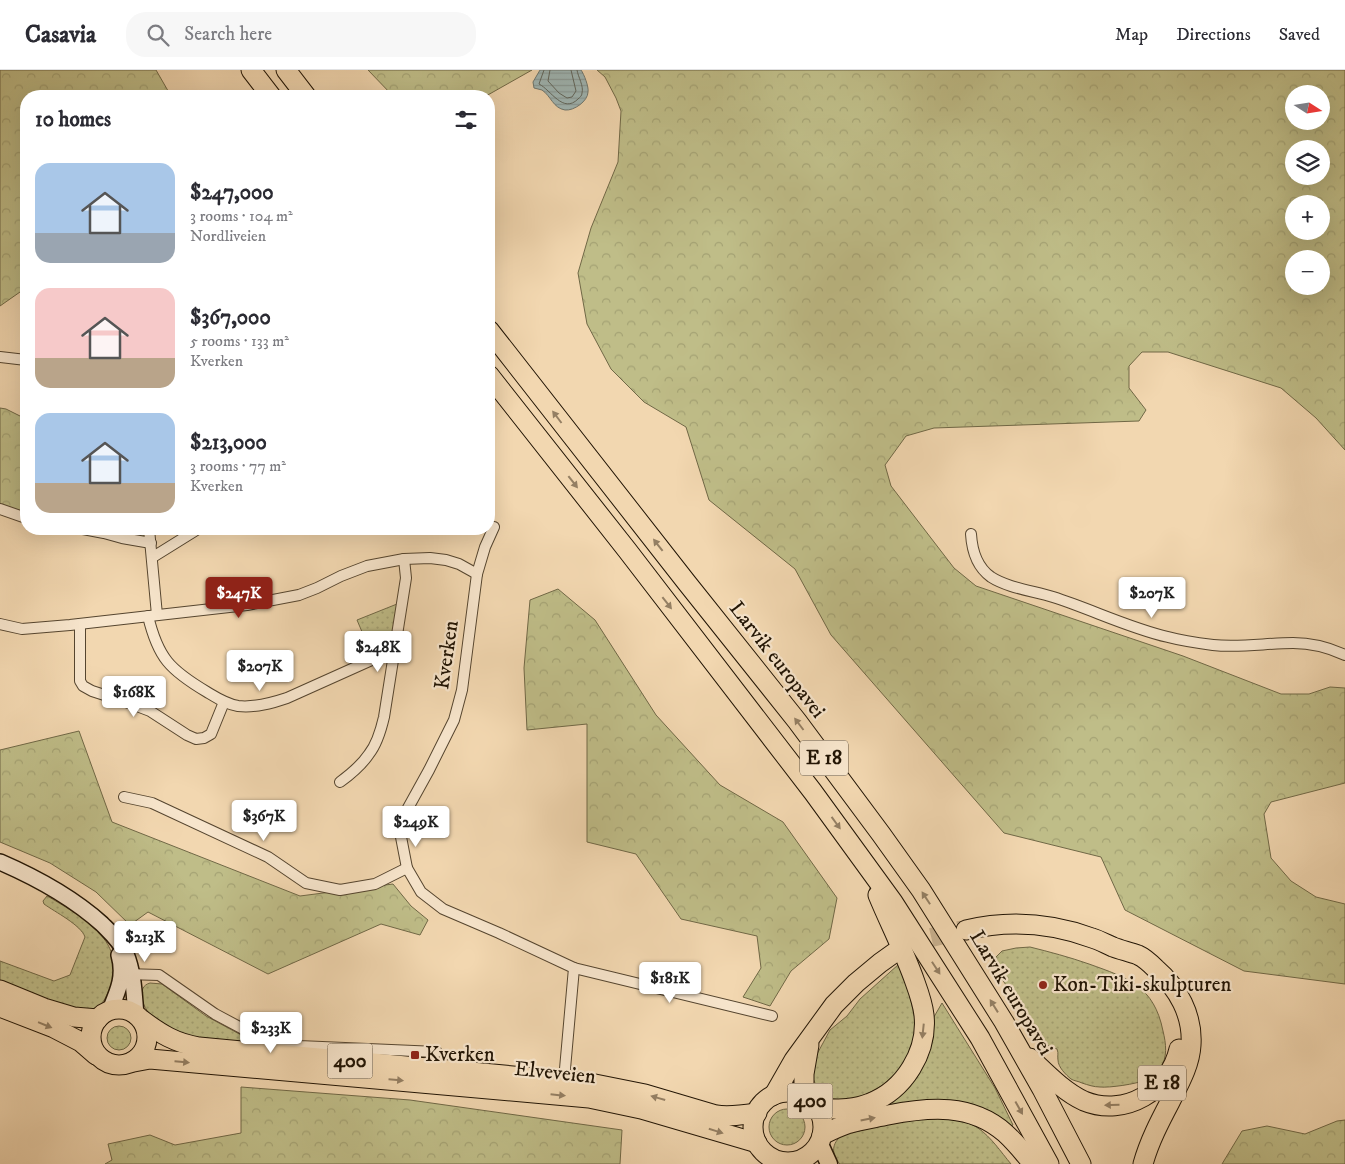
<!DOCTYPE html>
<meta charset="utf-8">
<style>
:root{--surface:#fff;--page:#f7f7f7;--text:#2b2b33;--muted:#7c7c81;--line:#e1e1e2;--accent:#8f2418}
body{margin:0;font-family:"IM FELL DW Pica",serif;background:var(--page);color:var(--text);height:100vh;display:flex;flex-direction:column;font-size:19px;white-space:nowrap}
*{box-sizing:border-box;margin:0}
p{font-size:16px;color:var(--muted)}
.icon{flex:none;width:28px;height:28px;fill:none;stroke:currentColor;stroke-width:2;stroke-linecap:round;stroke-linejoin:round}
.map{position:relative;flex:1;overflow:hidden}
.panel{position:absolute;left:20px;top:20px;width:475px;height:445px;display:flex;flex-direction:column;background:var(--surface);border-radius:20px;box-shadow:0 5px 20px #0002}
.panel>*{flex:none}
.needle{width:32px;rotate:102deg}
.buttons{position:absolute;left:1285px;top:15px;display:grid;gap:10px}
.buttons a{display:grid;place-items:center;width:45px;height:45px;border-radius:50%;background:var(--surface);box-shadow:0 5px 20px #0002;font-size:25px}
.price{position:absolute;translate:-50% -42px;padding:0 11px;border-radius:5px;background:#fff;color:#222;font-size:16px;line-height:32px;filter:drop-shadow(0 1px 2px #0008)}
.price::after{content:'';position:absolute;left:50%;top:30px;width:15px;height:11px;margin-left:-8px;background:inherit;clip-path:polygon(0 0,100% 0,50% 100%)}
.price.current{background:var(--accent);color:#fff}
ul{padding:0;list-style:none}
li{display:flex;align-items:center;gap:15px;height:125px;padding:0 15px}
li span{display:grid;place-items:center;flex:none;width:140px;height:100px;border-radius:15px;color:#555}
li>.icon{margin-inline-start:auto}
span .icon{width:60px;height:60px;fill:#fffc;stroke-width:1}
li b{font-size:21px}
h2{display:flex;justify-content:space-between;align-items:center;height:60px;padding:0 15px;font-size:21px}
header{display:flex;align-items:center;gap:30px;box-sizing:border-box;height:70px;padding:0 25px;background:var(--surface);border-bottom:1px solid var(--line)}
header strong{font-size:24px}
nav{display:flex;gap:28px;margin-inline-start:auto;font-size:18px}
.search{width:350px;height:45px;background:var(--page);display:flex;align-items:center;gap:12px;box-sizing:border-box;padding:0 18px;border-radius:20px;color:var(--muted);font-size:19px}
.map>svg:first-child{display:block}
</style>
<header>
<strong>Casavia</strong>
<div class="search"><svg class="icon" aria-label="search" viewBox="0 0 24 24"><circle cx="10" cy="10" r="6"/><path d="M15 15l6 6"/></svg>Search here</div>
<nav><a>Map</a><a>Directions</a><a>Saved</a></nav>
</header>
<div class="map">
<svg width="1345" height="1094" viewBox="0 0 1345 1094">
<defs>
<pattern id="grass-dots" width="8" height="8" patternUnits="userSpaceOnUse" patternTransform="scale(1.25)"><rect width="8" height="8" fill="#bfbd88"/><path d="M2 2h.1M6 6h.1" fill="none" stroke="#a4a274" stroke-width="1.8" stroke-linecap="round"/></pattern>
<pattern id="forest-crowns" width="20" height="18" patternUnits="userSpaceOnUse" patternTransform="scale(1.25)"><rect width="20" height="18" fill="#bfbd88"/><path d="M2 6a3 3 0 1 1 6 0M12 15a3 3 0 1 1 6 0" fill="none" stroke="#a4a274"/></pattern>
<pattern id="water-rules" width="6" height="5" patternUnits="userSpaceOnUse" patternTransform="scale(1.25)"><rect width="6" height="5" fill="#9fb7b6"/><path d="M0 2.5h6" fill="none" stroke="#899c9b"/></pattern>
</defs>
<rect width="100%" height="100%" fill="#f2d7b0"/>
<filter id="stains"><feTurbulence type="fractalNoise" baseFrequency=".004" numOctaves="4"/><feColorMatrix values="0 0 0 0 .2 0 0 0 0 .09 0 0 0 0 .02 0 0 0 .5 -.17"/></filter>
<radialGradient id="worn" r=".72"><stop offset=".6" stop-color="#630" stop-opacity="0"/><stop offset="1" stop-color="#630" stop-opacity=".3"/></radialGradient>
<g fill="url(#grass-dots)" stroke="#706846">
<path d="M397,534L392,568L387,572L371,583L357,550Z"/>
<path d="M47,826L49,827C84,848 129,872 109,920C103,934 100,939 84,941L0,916V891L54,911L70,905L85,867C81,855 55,842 44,834L43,831Z"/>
<path d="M1030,877C1050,882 1069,887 1089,894C1128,908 1154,916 1163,961C1166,973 1168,988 1160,998C1156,1003 1151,1007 1145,1010C1137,1014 1109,1018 1100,1017C1094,1017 1088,1015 1082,1013C1078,1011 1074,1011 1071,1009C1066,1005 1058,997 1058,990C1057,986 1059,984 1057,979L1047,975L1042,971L1030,948L1001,908L995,898L994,893L996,887L1002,881L1016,878Z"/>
<path d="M899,894L907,914L915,949L914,973L902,998L883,1015L867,1024L847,1031L829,1028L818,1020L812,1006L816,986L830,960L847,946L860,929Z"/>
<path d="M150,913L162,914L206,946L256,973C233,973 205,971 183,965C178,964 173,960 169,958C157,950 144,943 142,928C141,920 143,915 150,913Z"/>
<path d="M942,933L995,1018L1013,1055L1009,1057L986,1044L879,1042Z"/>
<circle cx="119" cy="968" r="12"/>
<circle cx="787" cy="1057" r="18"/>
<path d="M947,1047C957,1050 969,1052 978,1058C991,1067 1001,1082 1011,1094H840C832,1086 831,1075 840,1067C846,1063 853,1062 859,1061C888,1053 917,1049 947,1047Z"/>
</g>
<g fill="url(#forest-crowns)" stroke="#706846" fill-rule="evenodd">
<path d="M0,0H156L171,26H26V224L20,222L0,236Z"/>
<path d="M368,0H532L486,26H393Z"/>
<path d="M597,0H1345V380L1316,348L1281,318L1168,282H1142L1129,296V318L1146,340L1139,351L934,358L906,366L885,395L891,416L954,498L976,516L1183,586L1281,624H1309L1330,617L1345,618V713L1271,732L1264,744L1271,788L1291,811L1316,827L1345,834V914L1244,901L1125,840L1101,787L1004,763L831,565L795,499L709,430L686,357L644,332L611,299L587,254L578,203L591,158L618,92L621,41L616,28L605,7ZM1294,24H1321V51H1294ZM1294,79H1321V106H1294ZM1294,134H1321V161H1294ZM1294,189H1321V216H1294Z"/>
<path d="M0,338L6,339L26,349V445L0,436Z"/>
<path d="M92,459H144L146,469Z"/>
<path d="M558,519L595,550L656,645L720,715L783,752L837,828L829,869L791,901L770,936L743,927L761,898L757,866L681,849L636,784L587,772V654L527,660L524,598L530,530Z"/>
<path d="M79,661L112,752L300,826L393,814L411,836L428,850L420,865L381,854L268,904L148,842L130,855L96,822L50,793L0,772V680Z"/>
<path d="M241,1017L410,1030L622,1060L620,1094H105L112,1090L108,1074L150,1065L175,1075L241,1063Z"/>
<path d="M1345,1050V1094H1222L1242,1061L1267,1056L1305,1064L1337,1051Z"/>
</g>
<path fill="url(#water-rules)" stroke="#6d766f" d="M540,0H581C584,4 589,17 588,22C588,31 574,41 565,40C553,38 551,26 542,20C539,19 537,19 534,18L533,12Z"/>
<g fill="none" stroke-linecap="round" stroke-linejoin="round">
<g stroke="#60665d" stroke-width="1">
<path d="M544,0L539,14C551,20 563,44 578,29C580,27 582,26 582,23C584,16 578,7 577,0"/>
<path d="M550,0L548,11L559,23L567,28L572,27L576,21L571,0"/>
</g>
<path stroke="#c8b08e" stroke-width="19" stroke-dasharray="19 9" stroke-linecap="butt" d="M905,877L929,868L962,860"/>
<g stroke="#55452f" stroke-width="12">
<g id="street">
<path d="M0,287L26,290"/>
<path d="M0,439L26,448"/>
<path d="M494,457L485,477L477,504L462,620L454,650L429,700L408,738L401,767L407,798L421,822L443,839L499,863L574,898L564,1010"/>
<path d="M83,459L104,463L122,468L151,473"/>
<path d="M149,459L157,545"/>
<path d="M971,464C972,481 977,497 991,507C1008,518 1034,521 1053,527C1091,539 1129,558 1168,567C1183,571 1198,573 1213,575C1240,578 1267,573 1293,573C1310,573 1330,578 1345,585"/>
<path d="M153,487L198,459"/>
<path d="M148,546C158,588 170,600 207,622C217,628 226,634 238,636C255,638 272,633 287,628L394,580"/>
<path d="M0,554L22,559L70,555L247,535L299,525L317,518L341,506L367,496L404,489L430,488L446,490L459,494L477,504"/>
<path d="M80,554V611L83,616L92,621L129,633L150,641L187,665L196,669L204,668L211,664L224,632"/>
<path d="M340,712C351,704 361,696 369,684C377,674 381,660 384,647L406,508L404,489"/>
<path d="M124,727L152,733L268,787L306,813L340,820L375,814L407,798"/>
<path d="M574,898L772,946"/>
<path d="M126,904L159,905L215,944L260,968L278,973L299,976L437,982"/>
</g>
</g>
<g stroke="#211404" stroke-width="18">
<g id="secondary">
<path d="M0,792C37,808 72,827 102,854C111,863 121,872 126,884C134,904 134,924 136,945"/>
<path d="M110,940C118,921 125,906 119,885"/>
</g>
</g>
<g stroke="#211404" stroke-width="19">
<g id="primary">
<path d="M819,1072L829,1094"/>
<path d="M797,1091L801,1094"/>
</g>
</g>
<g stroke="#211404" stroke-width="21">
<g id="highway">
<path d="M251,0L271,26"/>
<path d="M286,0L306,26"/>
<path d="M489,260L687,513L797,651L881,764L921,820L1004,952L1042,1019L1081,1094"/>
<path d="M489,305L627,480L813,722L893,832L980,968L1049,1094"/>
<path d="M966,860C1008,850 1051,853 1092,868C1099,870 1106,874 1113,877C1121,880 1130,882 1138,885C1145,888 1151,894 1156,899C1178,918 1193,945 1191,975C1190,995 1179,1014 1170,1032C1160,1051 1149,1072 1143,1094"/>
<path d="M0,920L44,938L74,947L98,949"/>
<path d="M0,937L54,958L81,972L96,985"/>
<circle cx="119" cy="967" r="28"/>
<path d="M142,950C161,964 175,973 199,977L590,1013L645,1024L716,1045C730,1047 743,1045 757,1043"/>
<path d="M1030,988C1046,1003 1064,1022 1084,1031C1125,1048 1170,1020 1179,979"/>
<path d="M134,992L150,989L589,1028L641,1039L757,1073"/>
<circle cx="788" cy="1057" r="35"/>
<path d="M774,1025L794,990L834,935L856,913L880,893L894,883"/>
<path d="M804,1026V1004L809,975"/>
<path d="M818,1039C835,1039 854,1040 870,1033C904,1020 928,982 924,945C923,934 919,923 915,912C905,883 890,854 878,825"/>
<path d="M822,1065C830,1061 838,1057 847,1054C860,1050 874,1048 888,1045C929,1037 971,1033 1005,1063C1015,1072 1024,1083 1033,1094"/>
</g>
</g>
<use href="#street" stroke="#f7e5cc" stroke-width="10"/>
<use href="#secondary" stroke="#f7e5cc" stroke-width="15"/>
<use href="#primary" stroke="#f2d7b0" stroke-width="16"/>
<use href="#highway" stroke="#f2d7b0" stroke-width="19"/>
</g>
<defs><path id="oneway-solid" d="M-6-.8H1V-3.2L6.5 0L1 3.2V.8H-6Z" transform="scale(1.25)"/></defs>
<g fill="#947f63">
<use href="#oneway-solid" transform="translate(557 347) rotate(-127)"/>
<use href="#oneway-solid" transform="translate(573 412) rotate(52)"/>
<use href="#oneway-solid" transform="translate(658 475) rotate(-128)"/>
<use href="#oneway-solid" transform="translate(667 533) rotate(52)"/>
<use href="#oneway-solid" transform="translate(799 654) rotate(-127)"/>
<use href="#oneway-solid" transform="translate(836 753) rotate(54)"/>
<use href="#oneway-solid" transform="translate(926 828) rotate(-123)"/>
<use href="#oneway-solid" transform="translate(936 898) rotate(57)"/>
<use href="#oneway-solid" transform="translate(994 936) rotate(-122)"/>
<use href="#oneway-solid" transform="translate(45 955) rotate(22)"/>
<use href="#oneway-solid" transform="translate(923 961) rotate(96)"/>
<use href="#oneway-solid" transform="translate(182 992) rotate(5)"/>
<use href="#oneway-solid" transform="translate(396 1010) rotate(5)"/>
<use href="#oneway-solid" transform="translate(558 1025) rotate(6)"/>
<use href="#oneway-solid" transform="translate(658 1028) rotate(-164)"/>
<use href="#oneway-solid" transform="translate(1112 1035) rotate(178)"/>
<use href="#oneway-solid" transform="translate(1019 1038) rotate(61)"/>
<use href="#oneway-solid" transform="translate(868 1049) rotate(-11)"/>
<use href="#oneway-solid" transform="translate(716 1061) rotate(17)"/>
</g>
<g fill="#8f2418" stroke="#f7e5cc" stroke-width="2">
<circle cx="1043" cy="915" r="5"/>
<rect x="410" y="980" width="10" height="10" rx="2.5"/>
</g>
<g text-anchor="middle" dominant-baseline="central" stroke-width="4.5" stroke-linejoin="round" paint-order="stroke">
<g fill="#f7e5cc" stroke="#615340" stroke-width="1">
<rect x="800" y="670.5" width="48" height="35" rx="4"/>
<rect x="327.5" y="973.5" width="45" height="35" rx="4"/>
<rect x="1138" y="995.5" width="48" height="35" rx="4"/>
<rect x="787.5" y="1013.5" width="45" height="35" rx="4"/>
</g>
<g font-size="20" font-weight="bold" fill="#211404">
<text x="824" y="688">E 18</text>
<text x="350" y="991">400</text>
<text x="1162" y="1013">E 18</text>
<text x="810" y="1031">400</text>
</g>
<g font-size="21" fill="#211404" stroke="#f7e5cc">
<text transform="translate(447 585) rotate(-82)">Kverken</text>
<text transform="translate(777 590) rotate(52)">Larvik europavei</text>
<text transform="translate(1011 923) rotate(59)">Larvik europavei</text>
<text transform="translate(555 1003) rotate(6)">Elveveien</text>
</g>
<g font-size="21" fill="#211404" stroke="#f7e5cc" text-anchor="start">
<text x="1053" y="915">Kon-Tiki-skulpturen</text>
<text x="425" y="985">Kverken</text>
</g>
</g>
<rect width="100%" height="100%" filter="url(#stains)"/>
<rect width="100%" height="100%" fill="url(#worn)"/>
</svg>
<div class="buttons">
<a><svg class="needle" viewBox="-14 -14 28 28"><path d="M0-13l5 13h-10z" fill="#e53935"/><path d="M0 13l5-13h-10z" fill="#7c7c81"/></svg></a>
<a><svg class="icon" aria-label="layers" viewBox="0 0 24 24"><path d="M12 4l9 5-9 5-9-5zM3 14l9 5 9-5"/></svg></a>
<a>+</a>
<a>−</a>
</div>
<b class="price current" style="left:239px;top:549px">$247K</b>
<b class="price" style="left:1152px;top:549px">$207K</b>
<b class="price" style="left:378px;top:603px">$248K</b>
<b class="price" style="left:260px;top:622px">$207K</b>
<b class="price" style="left:134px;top:648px">$168K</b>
<b class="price" style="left:264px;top:772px">$367K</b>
<b class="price" style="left:416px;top:778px">$249K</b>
<b class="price" style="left:145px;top:893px">$213K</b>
<b class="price" style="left:670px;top:934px">$181K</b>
<b class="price" style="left:271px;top:984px">$233K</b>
<section class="panel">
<h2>10 homes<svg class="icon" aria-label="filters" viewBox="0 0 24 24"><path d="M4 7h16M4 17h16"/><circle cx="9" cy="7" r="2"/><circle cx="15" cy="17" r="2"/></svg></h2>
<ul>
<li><span style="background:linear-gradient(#a9c7e8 70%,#9aa5b1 0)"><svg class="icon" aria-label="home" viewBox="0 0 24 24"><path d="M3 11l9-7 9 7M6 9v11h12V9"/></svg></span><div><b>$247,000</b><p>3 rooms · 104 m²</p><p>Nordliveien</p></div></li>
<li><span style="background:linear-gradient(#f6c9c9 70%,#b9a48a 0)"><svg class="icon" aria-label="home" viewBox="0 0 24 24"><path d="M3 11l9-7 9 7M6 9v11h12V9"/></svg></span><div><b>$367,000</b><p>5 rooms · 133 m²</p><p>Kverken</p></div></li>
<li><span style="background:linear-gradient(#a9c7e8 70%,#b9a48a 0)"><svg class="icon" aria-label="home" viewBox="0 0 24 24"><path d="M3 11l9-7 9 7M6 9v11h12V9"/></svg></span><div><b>$213,000</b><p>3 rooms · 77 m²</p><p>Kverken</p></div></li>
</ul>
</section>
</div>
